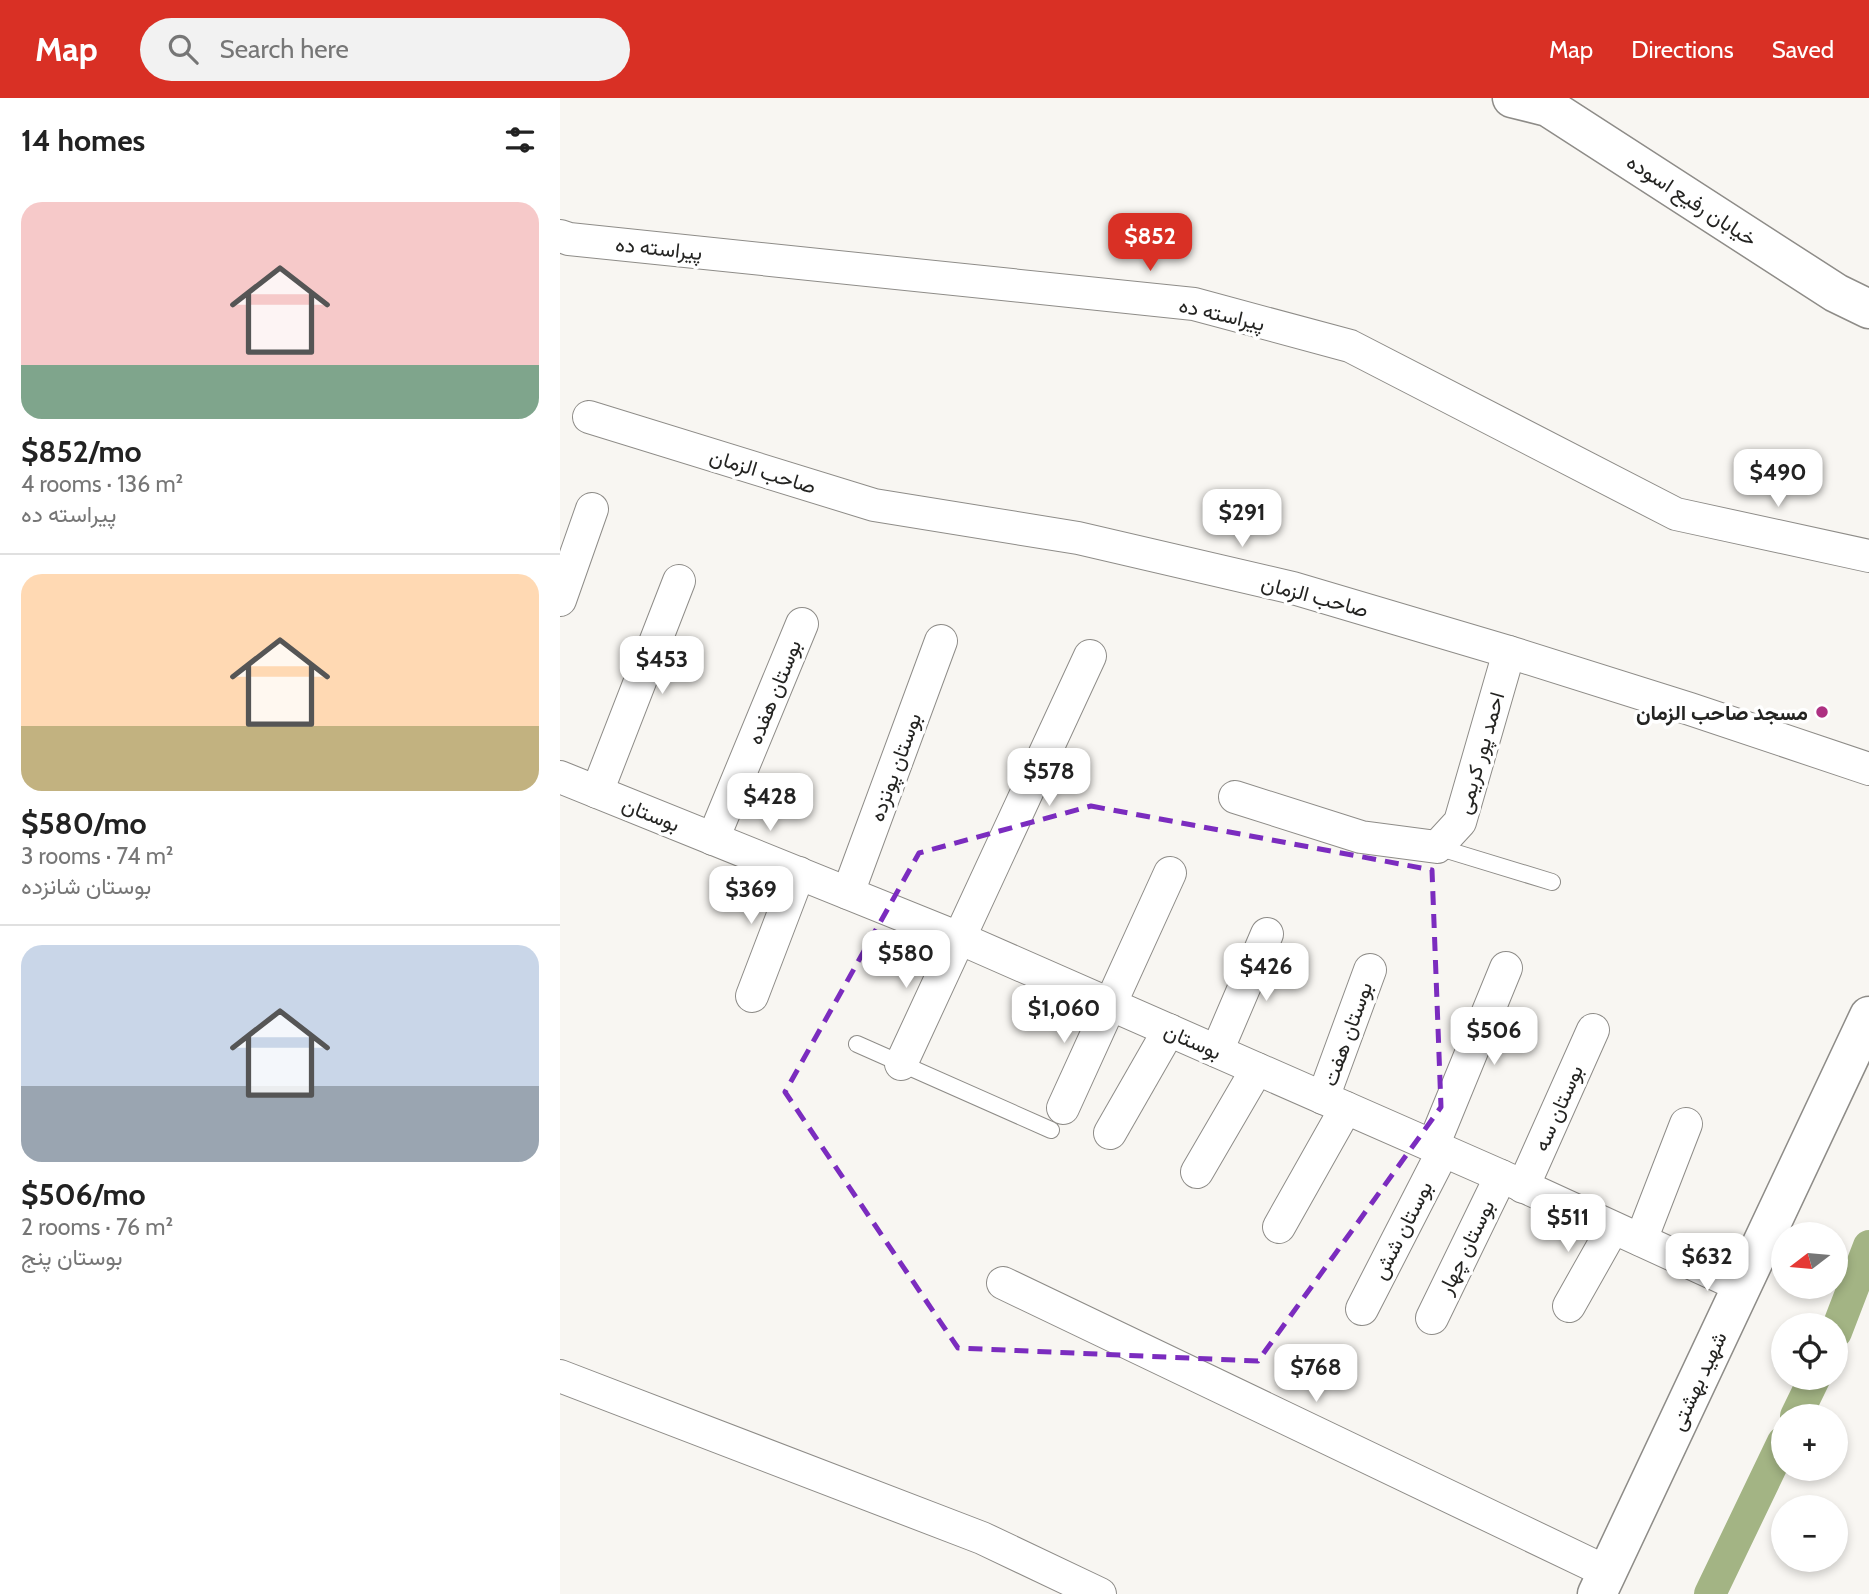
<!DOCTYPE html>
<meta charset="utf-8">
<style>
:root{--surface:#fff;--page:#f2f2f2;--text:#222;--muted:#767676;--line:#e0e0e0;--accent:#d93025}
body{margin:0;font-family:Cabin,Vazirmatn,sans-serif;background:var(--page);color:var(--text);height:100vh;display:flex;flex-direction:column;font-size:26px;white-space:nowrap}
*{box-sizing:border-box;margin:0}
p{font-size:23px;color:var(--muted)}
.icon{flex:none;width:38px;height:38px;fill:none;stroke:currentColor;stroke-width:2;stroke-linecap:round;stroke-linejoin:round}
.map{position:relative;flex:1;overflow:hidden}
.details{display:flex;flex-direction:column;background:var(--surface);width:560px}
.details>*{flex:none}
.needle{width:46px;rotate:254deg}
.fabs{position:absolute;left:1211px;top:1124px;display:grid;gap:14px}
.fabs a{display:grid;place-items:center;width:77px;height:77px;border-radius:50%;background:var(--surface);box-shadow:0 4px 10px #0003;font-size:35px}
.price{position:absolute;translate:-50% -60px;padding:0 16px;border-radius:14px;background:#fff;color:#222;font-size:23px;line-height:46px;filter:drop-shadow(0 2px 4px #0008)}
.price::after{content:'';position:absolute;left:50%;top:42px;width:21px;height:16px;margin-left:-10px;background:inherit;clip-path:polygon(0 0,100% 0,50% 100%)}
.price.on{background:var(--accent);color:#fff}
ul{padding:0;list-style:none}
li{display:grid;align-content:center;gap:14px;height:371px;padding:0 21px}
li+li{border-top:2px solid var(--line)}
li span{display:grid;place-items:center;height:217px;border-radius:21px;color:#555}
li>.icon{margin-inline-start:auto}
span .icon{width:126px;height:126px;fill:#fffc;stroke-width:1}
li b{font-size:30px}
h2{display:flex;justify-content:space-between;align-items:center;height:84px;padding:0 21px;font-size:30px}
header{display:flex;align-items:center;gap:42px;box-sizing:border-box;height:98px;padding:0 35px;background:var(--accent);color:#fff}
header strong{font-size:33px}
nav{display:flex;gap:38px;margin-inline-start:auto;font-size:24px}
.search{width:490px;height:63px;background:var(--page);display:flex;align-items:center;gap:18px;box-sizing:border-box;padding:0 24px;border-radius:38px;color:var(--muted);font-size:26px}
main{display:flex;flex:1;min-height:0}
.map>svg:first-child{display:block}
</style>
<header>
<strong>Map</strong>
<div class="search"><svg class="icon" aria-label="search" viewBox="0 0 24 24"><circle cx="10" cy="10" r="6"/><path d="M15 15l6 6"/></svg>Search here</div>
<nav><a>Map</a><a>Directions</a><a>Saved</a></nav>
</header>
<main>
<section class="details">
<h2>14 homes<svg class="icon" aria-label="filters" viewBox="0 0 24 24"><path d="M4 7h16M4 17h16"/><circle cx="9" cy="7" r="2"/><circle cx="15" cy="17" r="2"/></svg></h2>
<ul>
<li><span style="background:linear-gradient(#f6c9c9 75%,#7fa58c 0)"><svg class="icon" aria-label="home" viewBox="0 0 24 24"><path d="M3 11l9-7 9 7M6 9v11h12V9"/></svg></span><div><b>$852/mo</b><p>4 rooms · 136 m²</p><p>پیراسته ده</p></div></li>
<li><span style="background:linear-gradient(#ffd9b3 70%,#c2b280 0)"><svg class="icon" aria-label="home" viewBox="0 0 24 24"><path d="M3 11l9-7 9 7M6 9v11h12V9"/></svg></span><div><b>$580/mo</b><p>3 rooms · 74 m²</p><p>بوستان شانزده</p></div></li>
<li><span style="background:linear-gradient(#c9d6e8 65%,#9aa5b1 0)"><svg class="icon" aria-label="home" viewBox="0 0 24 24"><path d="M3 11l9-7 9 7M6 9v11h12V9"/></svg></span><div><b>$506/mo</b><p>2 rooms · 76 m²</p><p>بوستان پنج</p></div></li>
</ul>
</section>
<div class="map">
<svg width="1309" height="1496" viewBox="0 0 1309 1496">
<rect width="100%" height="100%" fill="#f8f6f2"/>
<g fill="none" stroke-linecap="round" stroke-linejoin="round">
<g stroke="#a3b484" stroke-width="32">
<path d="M1276,1234L1309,1148"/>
<path d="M1236,1318L1255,1279"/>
<path d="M1150,1496L1223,1344"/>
</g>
<g stroke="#8e8c88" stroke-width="18">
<g id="lane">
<path d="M877,749L992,784"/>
<path d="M297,946L491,1032"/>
</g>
</g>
<g stroke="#8e8c88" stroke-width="34">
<g id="street">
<path d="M0,138L9,141L634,206L790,248L1116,416L1309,458"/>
<path d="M29,319L314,407L518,440L733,490L949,554L1130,611L1309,671"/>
<path d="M0,502L32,411"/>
<path d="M0,679L399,840L941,1078L1183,1189"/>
<path d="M37,694L119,483"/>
<path d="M675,699L801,739L877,749L900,724L949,554"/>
<path d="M153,741L242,526"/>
<path d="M288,795L381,543"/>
<path d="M192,898L239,775"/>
<path d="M657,953L707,836"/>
<path d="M341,966L530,558"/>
<path d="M763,1000L810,872"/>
<path d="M503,1010L610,775"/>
<path d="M550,1035L609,932"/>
<path d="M873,1048L946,870"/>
<path d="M637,1074L697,971"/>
<path d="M963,1089L1033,932"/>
<path d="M719,1129L786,1010"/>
<path d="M1081,1142L1126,1026"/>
<path d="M443,1185L1047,1474"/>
<path d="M1009,1208L1053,1130"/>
<path d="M802,1211L883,1053"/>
<path d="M872,1220L941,1078"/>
<path d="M0,1278L422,1440L540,1496"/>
</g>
</g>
<g stroke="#8e8c88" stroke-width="41">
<g id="secondary">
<path d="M952,0L988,9L1276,195L1309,211"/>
<path d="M1037,1496L1309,918"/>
</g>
</g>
<use href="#lane" stroke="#fff" stroke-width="16"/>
<use href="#street" stroke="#fff" stroke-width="32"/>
<use href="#secondary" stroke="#fff" stroke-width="38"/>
</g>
<path fill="none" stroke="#7b2cbf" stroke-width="5" stroke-dasharray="14 9" stroke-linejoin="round" d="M531,708L872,772L881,1009L698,1263L398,1250L225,994L359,755Z"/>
<circle fill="#ae3182" stroke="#fff" stroke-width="2.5" cx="1262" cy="614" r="7"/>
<g text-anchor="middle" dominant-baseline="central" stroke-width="7" stroke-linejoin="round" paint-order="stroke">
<g font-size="21" fill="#242422" stroke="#fff">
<text transform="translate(1132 102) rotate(33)">خیابان رفیع اسوده</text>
<text transform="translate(99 150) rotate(6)">پیراسته ده</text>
<text transform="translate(662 216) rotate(13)">پیراسته ده</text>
<text transform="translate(203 373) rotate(17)">صاحب الزمان</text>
<text transform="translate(755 498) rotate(15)">صاحب الزمان</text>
<text transform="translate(214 594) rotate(-68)">بوستان هفده</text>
<text transform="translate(920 655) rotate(-74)">احمد پور کریمی</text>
<text transform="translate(335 669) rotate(-70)">بوستان پونزده</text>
<text transform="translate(91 716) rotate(22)">بوستان</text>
<text transform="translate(787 936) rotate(-70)">بوستان هفت</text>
<text transform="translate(633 943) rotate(24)">بوستان</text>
<text transform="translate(998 1010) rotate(-66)">بوستان سه</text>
<text transform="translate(842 1132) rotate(-63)">بوستان شش</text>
<text transform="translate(906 1149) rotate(-64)">بوستان چهار</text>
<text transform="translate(1138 1283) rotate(-65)">شهید بهشتی</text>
</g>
<g font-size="21" font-weight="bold" fill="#242422" stroke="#fff" text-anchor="end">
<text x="1248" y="614">مسجد صاحب الزمان</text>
</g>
</g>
</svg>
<div class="fabs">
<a><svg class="needle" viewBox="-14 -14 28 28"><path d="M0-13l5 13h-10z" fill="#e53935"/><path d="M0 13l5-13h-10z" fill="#767676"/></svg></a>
<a><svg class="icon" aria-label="locate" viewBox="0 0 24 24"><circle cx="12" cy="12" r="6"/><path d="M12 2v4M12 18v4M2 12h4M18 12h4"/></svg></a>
<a>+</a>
<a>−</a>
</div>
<b class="price on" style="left:590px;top:175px">$852</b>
<b class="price" style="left:1218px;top:411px">$490</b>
<b class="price" style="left:682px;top:451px">$291</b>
<b class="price" style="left:102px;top:598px">$453</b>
<b class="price" style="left:489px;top:710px">$578</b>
<b class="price" style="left:210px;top:735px">$428</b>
<b class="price" style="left:191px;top:828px">$369</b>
<b class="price" style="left:346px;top:892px">$580</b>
<b class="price" style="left:706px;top:905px">$426</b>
<b class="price" style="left:504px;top:947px">$1,060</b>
<b class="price" style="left:934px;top:969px">$506</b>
<b class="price" style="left:1008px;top:1156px">$511</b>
<b class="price" style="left:1147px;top:1195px">$632</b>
<b class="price" style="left:756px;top:1306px">$768</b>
</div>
</main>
